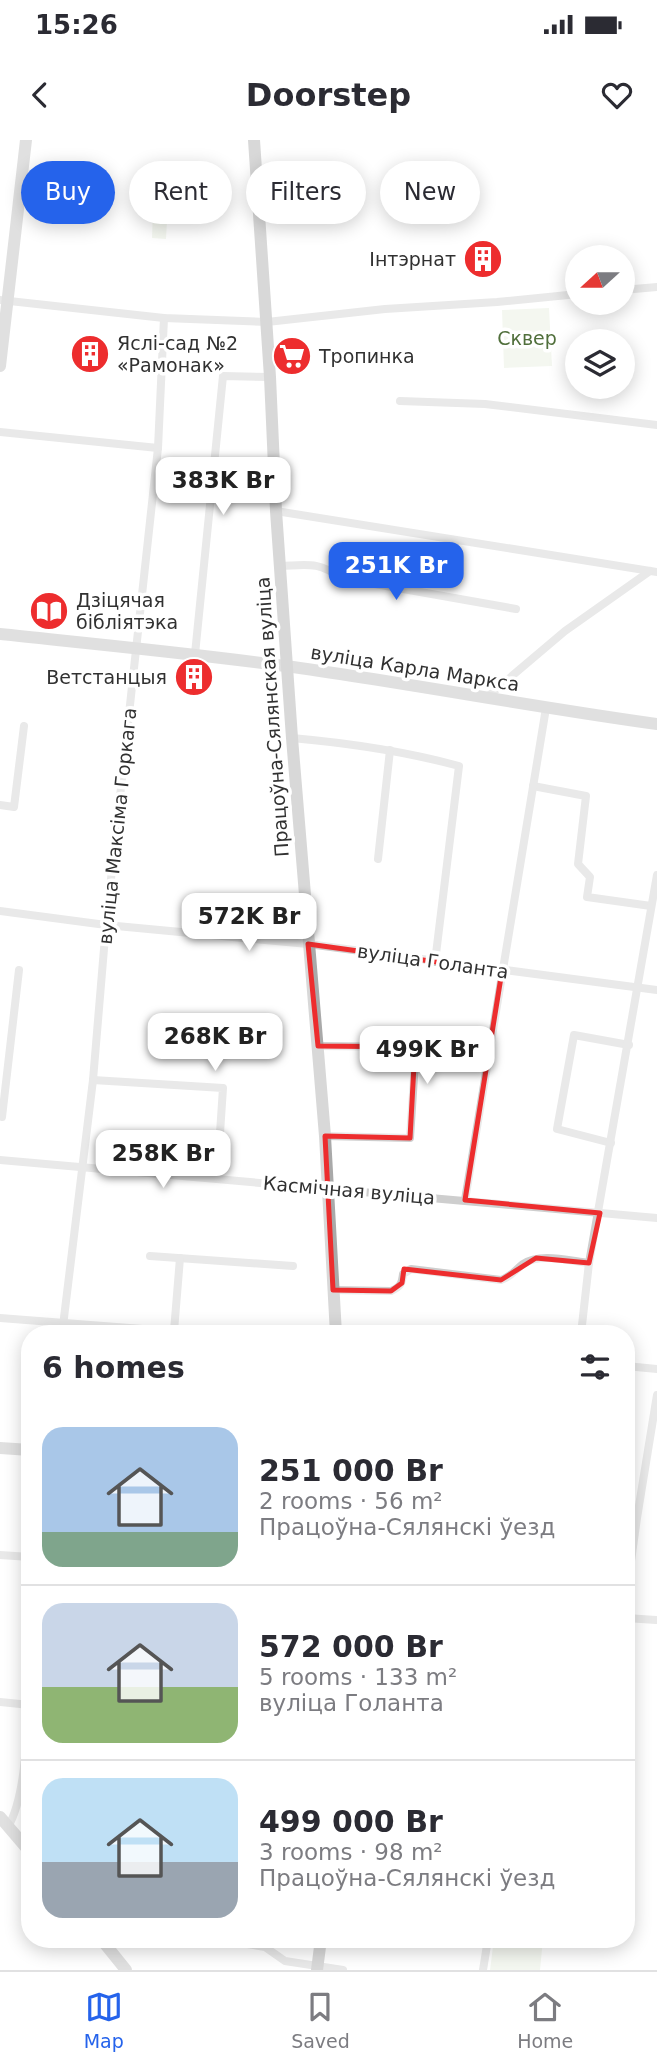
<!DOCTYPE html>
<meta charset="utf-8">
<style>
:root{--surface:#fff;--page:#f2f2f3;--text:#2b2b33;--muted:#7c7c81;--line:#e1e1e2;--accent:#2563eb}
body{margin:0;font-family:"DejaVu Sans",sans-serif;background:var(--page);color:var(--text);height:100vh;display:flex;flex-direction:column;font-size:26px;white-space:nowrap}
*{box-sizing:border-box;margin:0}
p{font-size:23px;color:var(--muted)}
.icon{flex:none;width:38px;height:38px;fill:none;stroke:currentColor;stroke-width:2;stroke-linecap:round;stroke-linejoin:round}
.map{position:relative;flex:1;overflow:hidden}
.panel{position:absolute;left:21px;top:1185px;width:614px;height:623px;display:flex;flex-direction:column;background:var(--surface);border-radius:28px;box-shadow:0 4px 18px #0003}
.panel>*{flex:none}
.hud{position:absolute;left:21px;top:21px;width:616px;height:63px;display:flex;gap:14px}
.needle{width:46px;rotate:249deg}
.controls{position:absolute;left:565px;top:105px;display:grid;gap:14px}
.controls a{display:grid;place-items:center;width:70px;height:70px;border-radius:50%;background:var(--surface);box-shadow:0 4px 18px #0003;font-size:35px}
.price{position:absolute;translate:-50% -60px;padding:0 16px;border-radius:14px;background:#fff;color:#222;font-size:23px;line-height:46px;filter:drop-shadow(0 2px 4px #0008)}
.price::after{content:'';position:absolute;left:50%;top:42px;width:21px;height:16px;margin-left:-10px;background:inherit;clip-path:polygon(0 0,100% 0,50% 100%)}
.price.current{background:var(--accent);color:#fff}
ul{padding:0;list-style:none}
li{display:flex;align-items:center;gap:21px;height:175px;padding:0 21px}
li+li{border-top:2px solid var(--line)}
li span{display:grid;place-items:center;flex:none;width:196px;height:140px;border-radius:21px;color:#555}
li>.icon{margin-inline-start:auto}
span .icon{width:84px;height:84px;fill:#fffc;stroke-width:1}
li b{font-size:30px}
h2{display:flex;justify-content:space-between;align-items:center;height:84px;padding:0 21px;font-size:30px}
.chip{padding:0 24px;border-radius:32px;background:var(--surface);box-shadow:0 4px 18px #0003;font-size:24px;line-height:63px}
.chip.current{background:var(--accent);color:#fff}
.status{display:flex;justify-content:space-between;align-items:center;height:49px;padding:0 35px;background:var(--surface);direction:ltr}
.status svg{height:19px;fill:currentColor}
header{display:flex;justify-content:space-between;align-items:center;height:91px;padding:0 21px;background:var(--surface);font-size:32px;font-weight:800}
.menu{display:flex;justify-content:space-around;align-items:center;height:98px;border-top:2px solid var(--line);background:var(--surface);font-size:19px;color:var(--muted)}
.menu a{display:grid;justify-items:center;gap:4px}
.menu .current{color:var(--accent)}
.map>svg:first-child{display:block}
</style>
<div class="status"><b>15:26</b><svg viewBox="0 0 49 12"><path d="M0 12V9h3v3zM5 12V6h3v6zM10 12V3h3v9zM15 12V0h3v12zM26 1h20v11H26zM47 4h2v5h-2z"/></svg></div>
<header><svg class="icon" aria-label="back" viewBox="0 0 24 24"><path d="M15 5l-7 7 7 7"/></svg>Doorstep<svg class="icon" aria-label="heart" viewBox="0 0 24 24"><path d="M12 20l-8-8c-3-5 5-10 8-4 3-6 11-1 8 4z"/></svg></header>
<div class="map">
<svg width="657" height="1830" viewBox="0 0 657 1830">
<rect width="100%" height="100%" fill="#fff"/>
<g fill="#e6eede">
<path d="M154,42H169L166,99L152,98Z"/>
<path d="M549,168L552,226L504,228L502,170Z"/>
<path d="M494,1799H543L540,1830H490Z"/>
</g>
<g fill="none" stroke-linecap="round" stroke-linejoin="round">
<g stroke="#cecece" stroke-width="8">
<path d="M623,150L657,147"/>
<path d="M0,160L164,178L267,182L385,169L497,162L578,154"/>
<path d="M400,261L485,264L657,285"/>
<path d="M0,292L158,308"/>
<path d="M276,371L657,432"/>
<path d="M280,426C307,425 318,421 341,438L516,469"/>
<path d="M195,514L223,236L270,237"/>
<path d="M486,558L565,491L650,431"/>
<path d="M292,598C348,603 404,611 459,626L435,822"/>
<path d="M533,646L586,656L578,724L590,737L587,757L651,766"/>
<path d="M0,665L14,667L24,586"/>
<path d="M378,719L390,610"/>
<path d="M0,771L106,785L308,804L657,850"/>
<path d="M318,906L416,907L410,998L325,996"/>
<path d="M93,940L223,948L217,1038"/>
<path d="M2,977L19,830"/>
<path d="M611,1003L557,989L574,895L629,905"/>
<path d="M0,1020L657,1078"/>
<path d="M465,1060L546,568"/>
<path d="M150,1116L293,1126"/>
<path d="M333,1150L391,1151C400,1147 402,1144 403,1134L411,1129L501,1140C511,1137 515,1130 523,1124C540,1112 570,1121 589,1123"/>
<path d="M0,1178L207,1194"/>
<path d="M174,1191L180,1118"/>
<path d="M62,1194L93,940L106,785L158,308L164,178"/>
<path d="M581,1194L589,1123L657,735"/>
<path d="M626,1226L657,1229"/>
<path d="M0,1415L30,1417"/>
<path d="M626,1457L637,1378L657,1255"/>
<path d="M626,1478L656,1480"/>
<path d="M0,1562L30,1565"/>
<path d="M8,1687C29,1650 26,1578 30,1534"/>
<path d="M217,1799L265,1807L285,1821L343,1830"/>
<path d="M483,1830L488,1799"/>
</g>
<g stroke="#bbb" stroke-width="12">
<path d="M0,226L26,0"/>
<path d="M0,494C95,504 190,513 285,526C409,543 533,567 657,584"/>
<path d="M0,1308L30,1310"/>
<path d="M0,1677L30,1712"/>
<path d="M101,1799L126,1830"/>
</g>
<g stroke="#a9a9a9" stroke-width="12">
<path d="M254,0L270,237L276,371L292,598L325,996L336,1194"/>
<path d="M317,1830L321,1799"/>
</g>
</g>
<path d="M0 0H657V1830H0ZM308,804L502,831L465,1060L600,1073L589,1123L536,1118L501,1140L404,1129L402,1143L391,1151L333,1150L325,996L410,998L415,907L318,906Z" fill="#fff" fill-opacity=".55" fill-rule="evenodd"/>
<path fill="none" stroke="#ed2d2e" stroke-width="5" stroke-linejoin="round" d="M308,804L502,831L465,1060L600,1073L589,1123L536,1118L501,1140L404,1129L402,1143L391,1151L333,1150L325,996L410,998L415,907L318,906Z"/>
<defs>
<g id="building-disc" transform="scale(2.0125)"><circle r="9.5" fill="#ed2d2e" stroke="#fff"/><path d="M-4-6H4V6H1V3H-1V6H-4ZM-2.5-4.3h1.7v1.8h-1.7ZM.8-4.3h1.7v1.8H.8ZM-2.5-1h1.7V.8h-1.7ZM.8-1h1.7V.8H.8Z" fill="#fff"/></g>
<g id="supermarket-disc" transform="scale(2.0125)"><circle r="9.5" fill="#ed2d2e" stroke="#fff"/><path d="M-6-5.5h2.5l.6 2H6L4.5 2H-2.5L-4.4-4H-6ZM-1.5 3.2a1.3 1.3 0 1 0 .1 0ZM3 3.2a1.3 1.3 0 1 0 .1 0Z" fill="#fff"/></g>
<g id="library-disc" transform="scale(2.0125)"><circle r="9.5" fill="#ed2d2e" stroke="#fff"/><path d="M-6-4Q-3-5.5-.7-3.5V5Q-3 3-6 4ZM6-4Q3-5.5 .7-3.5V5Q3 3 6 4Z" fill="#fff"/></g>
</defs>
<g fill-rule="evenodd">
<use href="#building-disc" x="483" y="119"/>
<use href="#building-disc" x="90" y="214"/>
<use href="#supermarket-disc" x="292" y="216"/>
<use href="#library-disc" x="49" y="471"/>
<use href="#building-disc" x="194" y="537"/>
</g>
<g text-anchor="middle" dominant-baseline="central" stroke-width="7" stroke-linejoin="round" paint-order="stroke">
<g font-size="19" fill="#313131" stroke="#fff" text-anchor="start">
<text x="456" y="119" text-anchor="end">Інтэрнат</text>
<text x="117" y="203">Яслі-сад №2<tspan x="117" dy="22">«Рамонак»</tspan></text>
<text x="319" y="216">Тропинка</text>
<text x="76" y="460">Дзіцячая<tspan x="76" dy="22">бібліятэка</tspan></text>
<text x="167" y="537" text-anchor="end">Ветстанцыя</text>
</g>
<g font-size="19" fill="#506f3b" stroke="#fff">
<text x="527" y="198">Сквер</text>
</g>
<g font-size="19" fill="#313131" stroke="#fff">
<text transform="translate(415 528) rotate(9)">вуліца Карла Маркса</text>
<text transform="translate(272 577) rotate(-94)">Працоўна-Сялянская вуліца</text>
<text transform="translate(117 686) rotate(-84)">вуліца Максіма Горкага</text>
<text transform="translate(433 821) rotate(8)">вуліца Голанта</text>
<text transform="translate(349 1050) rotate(5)">Касмічная вуліца</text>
</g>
</g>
</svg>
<div class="controls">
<a><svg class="needle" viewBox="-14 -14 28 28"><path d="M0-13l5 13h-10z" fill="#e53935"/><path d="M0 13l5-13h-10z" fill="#7c7c81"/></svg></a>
<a><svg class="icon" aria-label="layers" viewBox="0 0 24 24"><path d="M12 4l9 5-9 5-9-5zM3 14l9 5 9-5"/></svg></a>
</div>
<b class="price" style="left:223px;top:377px">383K Br</b>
<b class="price current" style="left:396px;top:462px">251K Br</b>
<b class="price" style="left:249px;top:813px">572K Br</b>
<b class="price" style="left:215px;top:933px">268K Br</b>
<b class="price" style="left:427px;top:946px">499K Br</b>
<b class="price" style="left:163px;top:1050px">258K Br</b>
<div class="hud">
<a class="chip current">Buy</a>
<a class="chip">Rent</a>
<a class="chip">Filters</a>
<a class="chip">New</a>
</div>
<section class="panel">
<h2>6 homes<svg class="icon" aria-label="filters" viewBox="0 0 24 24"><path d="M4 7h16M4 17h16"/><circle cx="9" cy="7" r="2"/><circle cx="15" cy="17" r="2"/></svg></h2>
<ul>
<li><span style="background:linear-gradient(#a9c7e8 75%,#7fa58c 0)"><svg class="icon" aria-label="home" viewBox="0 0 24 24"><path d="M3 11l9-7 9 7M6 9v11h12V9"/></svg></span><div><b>251 000 Br</b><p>2 rooms · 56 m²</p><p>Працоўна-Сялянскі ўезд</p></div></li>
<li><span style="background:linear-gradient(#c9d6e8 60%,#8fb573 0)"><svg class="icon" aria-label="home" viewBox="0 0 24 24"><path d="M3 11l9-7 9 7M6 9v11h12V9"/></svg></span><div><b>572 000 Br</b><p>5 rooms · 133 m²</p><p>вуліца Голанта</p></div></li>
<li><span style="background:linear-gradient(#bfe0f5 60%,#9aa5b1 0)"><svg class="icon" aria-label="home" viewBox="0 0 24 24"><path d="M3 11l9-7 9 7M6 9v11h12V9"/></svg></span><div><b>499 000 Br</b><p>3 rooms · 98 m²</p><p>Працоўна-Сялянскі ўезд</p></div></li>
</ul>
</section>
</div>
<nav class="menu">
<a class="current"><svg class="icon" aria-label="map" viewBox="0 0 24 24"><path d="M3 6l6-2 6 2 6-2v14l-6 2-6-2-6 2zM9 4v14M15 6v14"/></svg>Map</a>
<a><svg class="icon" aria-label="saved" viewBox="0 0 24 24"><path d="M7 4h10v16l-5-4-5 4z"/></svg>Saved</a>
<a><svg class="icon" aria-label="home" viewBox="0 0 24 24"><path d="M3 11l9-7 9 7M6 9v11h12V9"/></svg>Home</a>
</nav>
